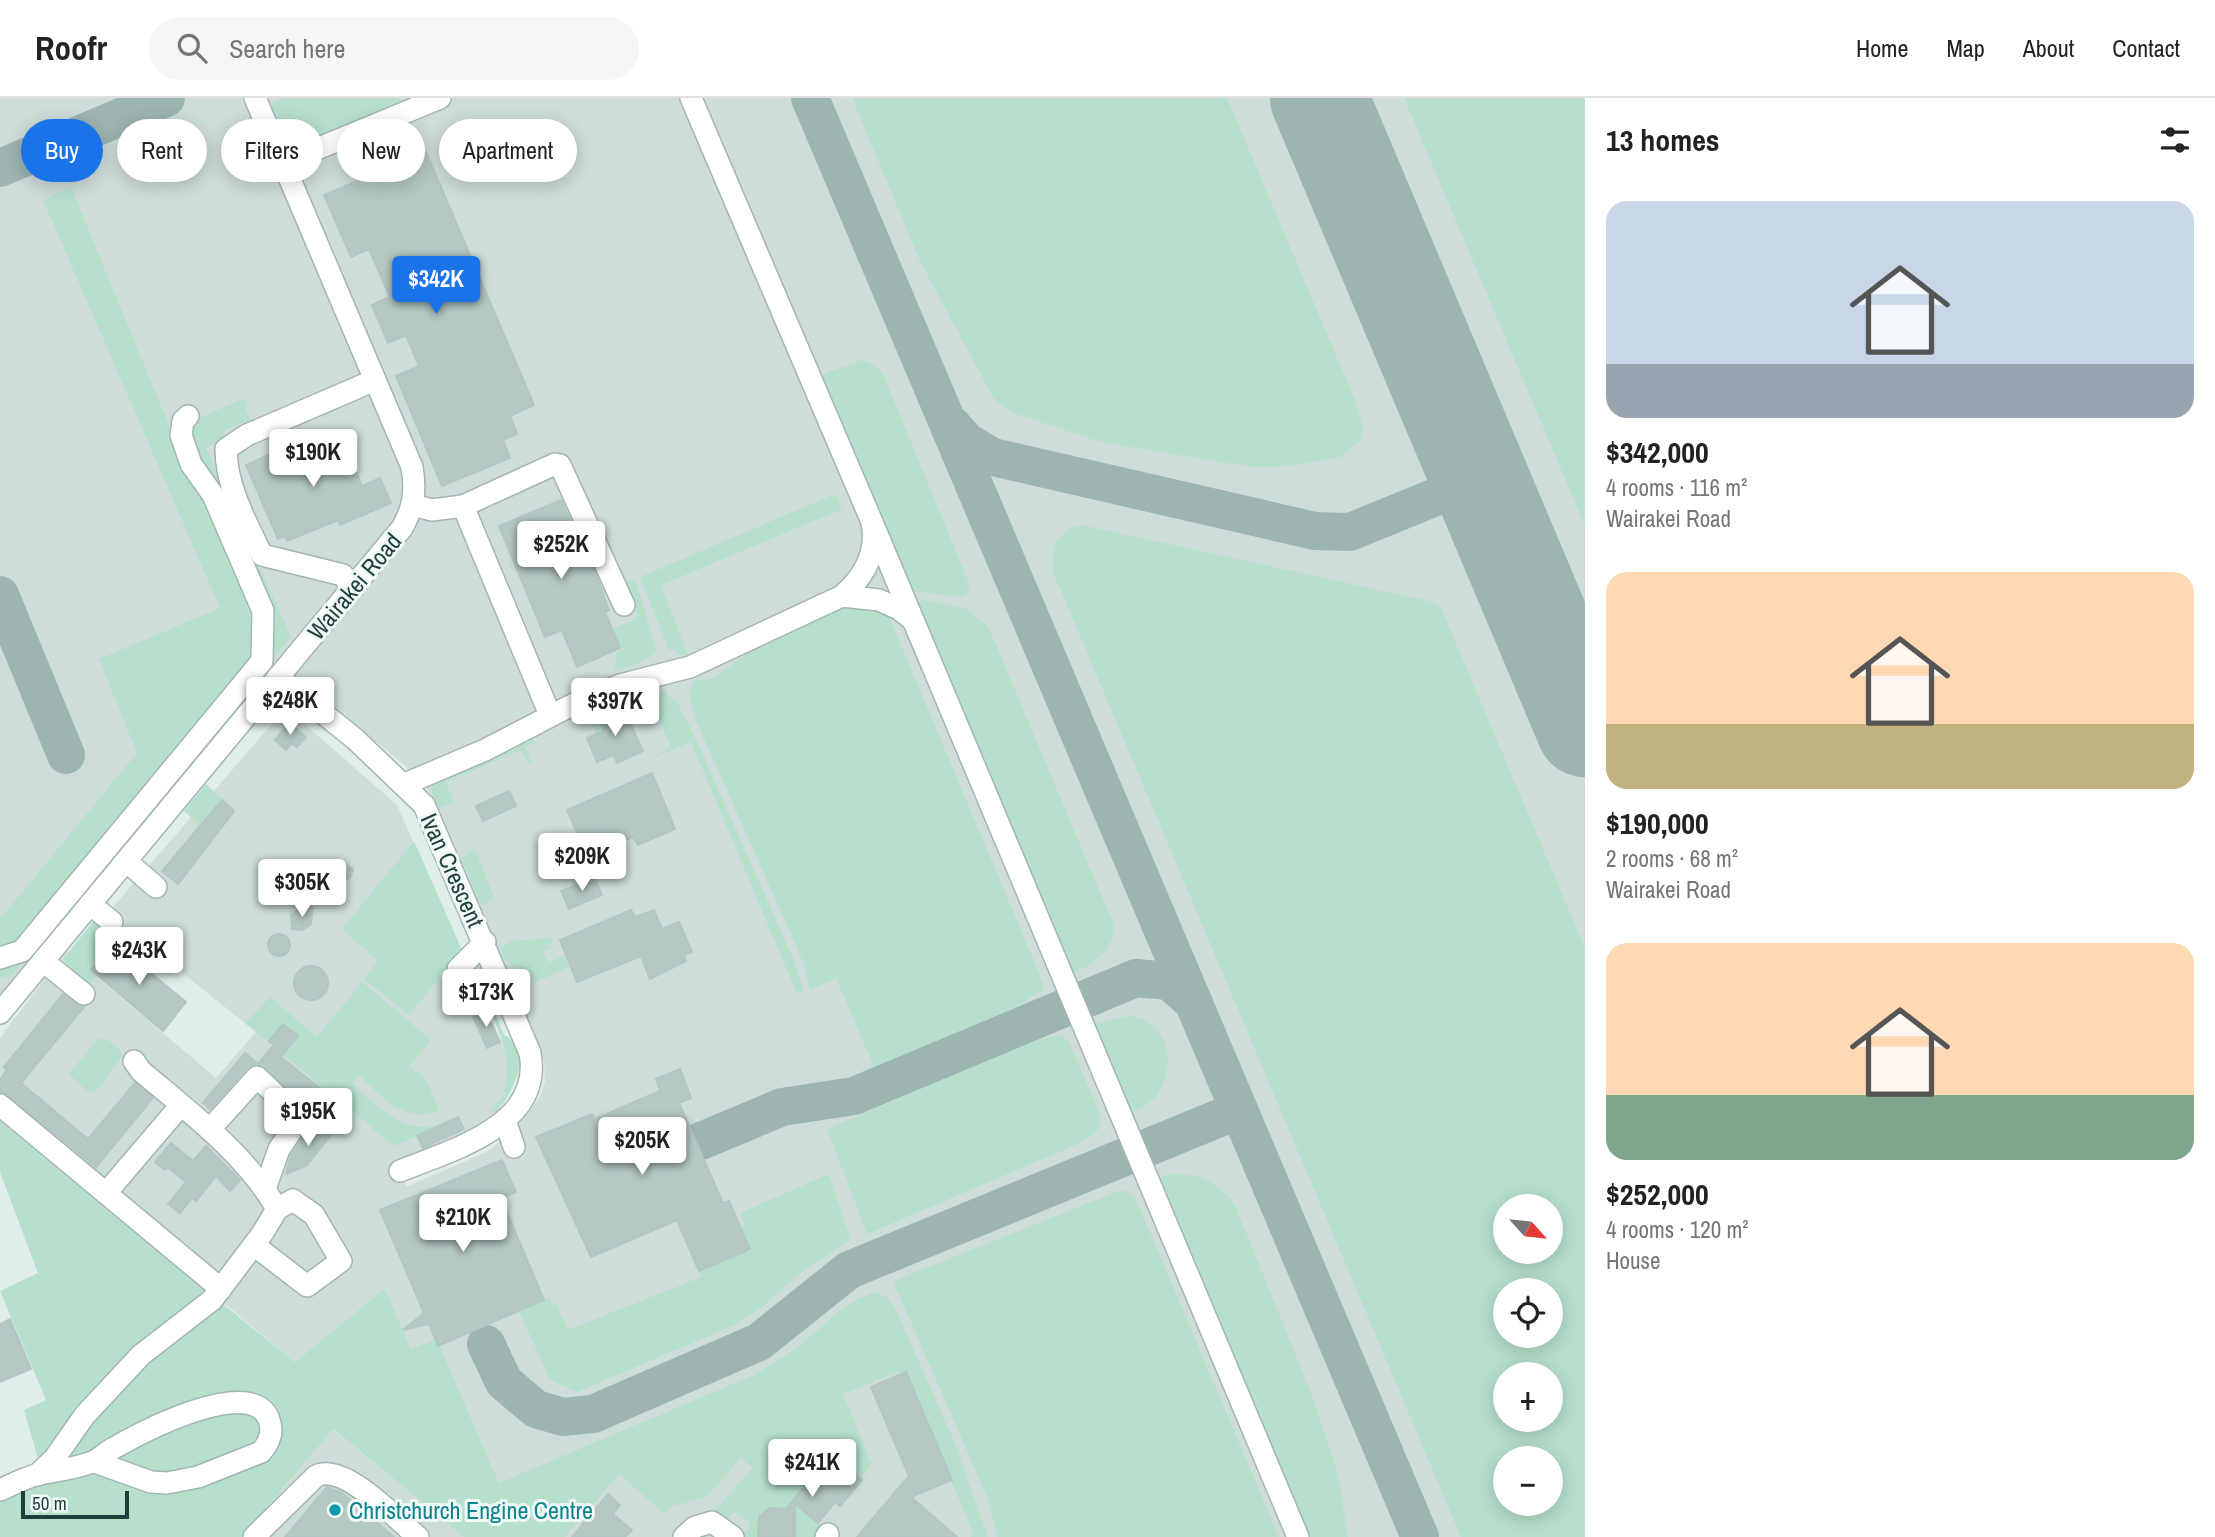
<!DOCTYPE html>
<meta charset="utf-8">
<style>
:root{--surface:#fff;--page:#f6f6f6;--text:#222;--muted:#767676;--line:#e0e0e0;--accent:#1a73e8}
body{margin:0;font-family:"Archivo Narrow",sans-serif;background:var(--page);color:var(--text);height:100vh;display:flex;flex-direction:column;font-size:26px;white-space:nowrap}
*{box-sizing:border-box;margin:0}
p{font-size:23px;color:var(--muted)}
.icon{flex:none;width:38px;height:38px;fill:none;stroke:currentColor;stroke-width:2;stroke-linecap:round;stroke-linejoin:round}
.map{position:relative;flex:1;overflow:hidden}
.side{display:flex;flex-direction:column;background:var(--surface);width:630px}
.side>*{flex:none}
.top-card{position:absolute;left:21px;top:21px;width:665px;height:63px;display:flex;gap:14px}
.needle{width:46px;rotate:117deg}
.buttons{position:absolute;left:1493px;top:1096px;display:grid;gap:14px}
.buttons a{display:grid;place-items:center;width:70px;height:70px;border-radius:50%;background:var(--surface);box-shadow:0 4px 18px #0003;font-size:35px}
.scale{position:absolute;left:21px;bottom:18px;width:108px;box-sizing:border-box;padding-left:7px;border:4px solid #1f3f3e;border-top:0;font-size:19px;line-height:24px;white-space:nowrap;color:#1f3f3e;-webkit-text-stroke:5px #f1f9f7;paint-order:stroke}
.price{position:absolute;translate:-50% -60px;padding:0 16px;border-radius:7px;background:#fff;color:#222;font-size:23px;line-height:46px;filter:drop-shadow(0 2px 4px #0008)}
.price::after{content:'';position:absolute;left:50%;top:42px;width:21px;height:16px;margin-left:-10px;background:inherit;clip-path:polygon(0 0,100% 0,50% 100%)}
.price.on{background:var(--accent);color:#fff}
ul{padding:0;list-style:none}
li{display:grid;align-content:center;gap:14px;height:371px;padding:0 21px}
li span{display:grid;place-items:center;height:217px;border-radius:21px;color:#555}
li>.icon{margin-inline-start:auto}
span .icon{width:126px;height:126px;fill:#fffc;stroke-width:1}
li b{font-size:30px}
h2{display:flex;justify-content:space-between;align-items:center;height:84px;padding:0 21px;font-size:30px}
.chip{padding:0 24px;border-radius:32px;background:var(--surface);box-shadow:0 4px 18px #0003;font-size:24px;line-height:63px}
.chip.on{background:var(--accent);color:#fff}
header{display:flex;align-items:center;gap:42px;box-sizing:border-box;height:98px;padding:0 35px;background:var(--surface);border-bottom:2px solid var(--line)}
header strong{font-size:33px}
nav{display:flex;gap:38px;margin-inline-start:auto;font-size:24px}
.search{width:490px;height:63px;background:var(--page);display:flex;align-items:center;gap:18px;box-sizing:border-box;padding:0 24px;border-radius:38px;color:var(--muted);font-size:26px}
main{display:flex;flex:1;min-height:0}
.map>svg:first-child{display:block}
</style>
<header>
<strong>Roofr</strong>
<div class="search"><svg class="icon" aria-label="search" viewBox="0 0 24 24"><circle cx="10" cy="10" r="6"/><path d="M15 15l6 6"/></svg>Search here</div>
<nav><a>Home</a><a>Map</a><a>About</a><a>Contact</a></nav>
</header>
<main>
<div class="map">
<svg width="1585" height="1439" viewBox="0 0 1585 1439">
<rect width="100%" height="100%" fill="#e0edea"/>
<g fill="#ceddda" fill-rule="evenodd">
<path d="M0,0H1585V1439H529L467,1385L385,1190L295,1264L0,1020V940L66,853L216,980L256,934L108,815L286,610L397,707L507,957L509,979L503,992L506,995L491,1013L496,1014L476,1034L398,1065L406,1089L486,1054L511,1035L531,1011L541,997L545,983L544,962L428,692L403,666L278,563L0,899ZM1505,1108H1550V1153H1505ZM1505,1192H1550V1237H1505ZM1505,1276H1550V1321H1505ZM1505,1360H1550V1405H1505Z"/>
<path d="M330,1329L464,1439H237Z"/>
</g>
<g fill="#b6e0cc" fill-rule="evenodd">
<path d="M284,0H400L404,7L295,52C277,45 272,21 272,5Z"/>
<path d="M852,0H1227L1357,307L1363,331L1360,343L1340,359L1287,368L1251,369L1100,344L1016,316L994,301L920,163Z"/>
<path d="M1404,0H1585V428Z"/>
<path d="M71,89L171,332L245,300L248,309L245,311L250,322L224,333L226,339L206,350L291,539L9,880L0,879V821L137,655L99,561L220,510L43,102Z"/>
<path d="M861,262L877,268L883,276L970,488L966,497L958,499L911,493L818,278Z"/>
<path d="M835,396L842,411L661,487L688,557H678L675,551L669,552L640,479Z"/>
<path d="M1082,427L1429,503L1441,510L1585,850V1439H1461L1053,474L1054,447L1070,430ZM1505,1108H1550V1153H1505ZM1505,1192H1550V1237H1505ZM1505,1276H1550V1321H1505ZM1505,1360H1550V1405H1505Z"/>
<path d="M635,481L657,554L642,564L615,573L616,555L625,550H620L612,531L639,520L624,484Z"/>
<path d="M924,502L965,510L988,528L1113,825C1118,848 1093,867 1074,875L1070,874L916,504Z"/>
<path d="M861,506L887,514L1044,887L1042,893L1012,911L874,969L836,880L810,892L804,866L694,618L689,592L694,583L711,581L755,551L841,510Z"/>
<path d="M665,591L667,597L676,602L696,641L795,865L804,894L797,896L691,644L647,663L671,650L647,594Z"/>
<path d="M628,597H633L640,613L621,618L617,609L603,615L605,633L596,636L587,613Z"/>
<path d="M533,638L536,644L525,649L531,664L528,666L521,652L446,684L454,704L438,710L432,694V685Z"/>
<path d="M206,686L222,702L202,728L184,713Z"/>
<path d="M414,743L462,852L409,917L364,881L378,863L342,831Z"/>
<path d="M475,751L494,799L486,807L480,806L461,760Z"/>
<path d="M95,821L108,829L102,837L113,846L91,872L96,877L85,890L66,873L64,860Z"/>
<path d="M550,840L553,844L549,846L551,850L543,854L548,865L566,857L571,868L536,884L504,861L499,851L510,843Z"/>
<path d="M478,865L487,884L485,891L504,937C535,952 512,997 496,1014L490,1013L506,995L503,992C519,959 484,902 470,869Z"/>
<path d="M362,884L431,942L409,968L426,981L439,1012C407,1028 382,999 359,977L352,985C373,1004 402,1037 434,1027L435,1030L394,1048L245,925L270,899L317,939Z"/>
<path d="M1128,918C1171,922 1179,972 1153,1001C1147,1008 1138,1012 1130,1016L1094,926Z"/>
<path d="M1057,937H1062L1070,946L1099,1014C1106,1034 1088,1040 1073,1048L867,1136L827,1031L1030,945Z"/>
<path d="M98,940C108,939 121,950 122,959L97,992L90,996L69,976Z"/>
<path d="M0,1020L212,1197L39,1364L24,1312L46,1302L0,1193L38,1175L0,1074Z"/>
<path d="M829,1076L850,1139L844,1146L804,1172L757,1213L734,1227L577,1294L550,1282L519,1213L549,1200L552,1207L556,1206L568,1232L701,1179L699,1173L750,1151L740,1129L745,1127L740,1115Z"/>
<path d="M1170,1076C1200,1075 1215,1083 1234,1105L1310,1292L1338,1377L1348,1439H1309L1157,1080Z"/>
<path d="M1123,1091L1135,1099L1279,1439H997L989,1403L893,1183Z"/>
<path d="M385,1190L411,1251L435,1242L439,1247L499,1385L754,1277L792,1254L848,1206L874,1194L888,1200L895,1210L956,1348L988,1439H970L973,1435L907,1274L901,1276L899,1273L843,1296L872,1366L860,1380L831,1356L792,1403L821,1427L818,1439H745L743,1437L751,1426L735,1413L726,1423L715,1413L752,1370L741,1360L707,1398L669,1410L664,1416L619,1376L565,1439H464L333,1331L241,1439H0V1403L50,1384C81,1306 158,1255 219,1203L295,1264Z"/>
</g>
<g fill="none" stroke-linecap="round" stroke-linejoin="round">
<g stroke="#9cb4b2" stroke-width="38">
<path d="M810,0L1420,1439"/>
<path d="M0,70L166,0"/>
<path d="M952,327L966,343L993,359L1315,433L1350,434L1443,396L1462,371L1466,358L1463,341"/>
<path d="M0,497L66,657"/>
<path d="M701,1043L782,1009L854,998L1136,880L1169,883L1193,904"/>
<path d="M486,1246L504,1284L536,1311L563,1319L593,1316L759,1244L849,1172L1239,1012"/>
</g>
<path stroke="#9cb4b2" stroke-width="98" d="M1319,0L1585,630"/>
</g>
<g fill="#b5c8c4" stroke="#b2c7c3" stroke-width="2">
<path d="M426,54L534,307L510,318L517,336L503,342L510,360L442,388L396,278L419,268L406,237L388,245L372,207L390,199L369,151L351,159L324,97Z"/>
<path d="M342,341L362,388L380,380L391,405L340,427L338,422L287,443L285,438L278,441L246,367L298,344L304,358Z"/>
<path d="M561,402L597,479L609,512L605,514L620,550L577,569L562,532L545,539L499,428Z"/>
<path d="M618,609L621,618L626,616L643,653L617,665L614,657L597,664L587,640L604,633L601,625L606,624L602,615Z"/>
<path d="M289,625L306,639L297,649L292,645L286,652L275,642Z"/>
<path d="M652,675L675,731L638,747L633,739L598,754L593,744L583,749L567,712Z"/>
<path d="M509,693L516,708L483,723L476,708Z"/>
<path d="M222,702L234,713L178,786L162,773Z"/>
<path d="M342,764L353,771L350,780L334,788V798L328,806H314L315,789L328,782L332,768Z"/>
<path d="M594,779L602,797L569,811L561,793Z"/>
<path d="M300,810H312L311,826L303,832L292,831L291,817Z"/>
<path d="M631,812L635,819L654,812L662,831L679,824L692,854L684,857L686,863L650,881L641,858L577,884L560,842Z"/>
<circle cx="279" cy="847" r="11"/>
<path d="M114,845L186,904L163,933L91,872Z"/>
<circle cx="311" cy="885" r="17"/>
<path d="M63,896L84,909L21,985L88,1041L135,985L153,1000L96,1069L8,997L0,994V982L7,972L4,969Z"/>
<path d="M485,912L500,944L487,950L473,919Z"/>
<path d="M283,926L298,938L281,959L333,1001L320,1017L258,966L274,947L269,943Z"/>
<path d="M245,955L257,965L247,970L210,1011L203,1005Z"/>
<path d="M680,971L691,1000L679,1005L723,1105L729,1103L750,1151L699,1173L677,1122L591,1159L536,1039L592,1016L595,1021L660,993L656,981Z"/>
<path d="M458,1019L464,1031L423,1050L417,1038Z"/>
<path d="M319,1026L331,1037L306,1068L286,1076L291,1057L310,1029Z"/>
<path d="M171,1045L193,1063L206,1048L240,1082L230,1093L216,1078L196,1103L192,1100L180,1115L168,1106L186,1084L168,1069L165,1072L155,1064Z"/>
<path d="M502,1062L516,1094L501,1100L544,1202L438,1248L429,1226L403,1232L424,1215L380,1112Z"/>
<path d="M10,1221L31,1271L0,1284V1226Z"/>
<path d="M906,1274L952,1382L911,1399L957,1439H857L909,1378L871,1289Z"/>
<path d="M831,1356L862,1382L840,1408L835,1404L818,1425L795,1406V1439H758L759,1419L770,1410L786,1411Z"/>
<path d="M327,1389L342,1395L394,1439H285Z"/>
<path d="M608,1396L620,1407L613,1416L632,1432L625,1439H572Z"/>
</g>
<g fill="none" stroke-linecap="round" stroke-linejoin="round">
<g stroke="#a2b5b3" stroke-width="24">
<g id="minor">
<path d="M255,0L283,65L440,0"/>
<path d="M691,0L872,424C878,455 864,479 842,498"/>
<path d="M412,407L432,412L463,408"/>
<path d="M872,424L1298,1439"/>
<path d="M352,490L343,477L262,457C246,424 226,388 226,351L247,337L375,282"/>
<path d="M278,579L355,641L424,707L530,955C544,1028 451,1052 400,1073"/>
<path d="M550,617L463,408L555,366L560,367L624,507"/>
<path d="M405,686L485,652L572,607L620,587L690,569L842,498L879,502L899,511L913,522"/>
<path d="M126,763L156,789"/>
<path d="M90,806L112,824"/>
<path d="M0,860L22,853L262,563L263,513L213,397L191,366L181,337L183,323L188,318"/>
<path d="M43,863L84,896"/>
<path d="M458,871L485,844"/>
<path d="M0,915L402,430C414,409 416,392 412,369L283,65"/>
<path d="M0,1007L221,1191"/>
<path d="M505,1022L514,1049"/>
<path d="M210,1031L257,979L300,1020L279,1051L265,1091"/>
<path d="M106,1095L181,1007"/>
<path d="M254,1147L307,1188L341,1163L314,1117L293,1102L277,1111"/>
<path d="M37,1377L54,1361L85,1317L141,1257L212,1202L262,1136L277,1111C246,1056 188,1013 141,973L134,963"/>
<path d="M0,1392C13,1386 26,1379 40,1376C57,1372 75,1371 92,1364C100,1361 106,1354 114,1350C142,1334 257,1273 270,1325C273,1336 268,1346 261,1354L198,1379L167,1385L151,1384L95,1364"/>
<path d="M254,1439L316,1378C344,1364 396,1421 418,1439"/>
<path d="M684,1439L695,1429L712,1424L733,1439"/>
<path d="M826,1439L828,1436"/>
</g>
</g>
<use href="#minor" stroke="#fff" stroke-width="21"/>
</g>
<circle fill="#0f9aa8" stroke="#f1f9f7" stroke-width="2.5" cx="335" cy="1412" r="7"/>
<g text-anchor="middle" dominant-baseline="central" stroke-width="6" stroke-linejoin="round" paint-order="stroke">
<g font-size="24" fill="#1f3f3e" stroke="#f1f9f7">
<text transform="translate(354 488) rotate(-50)">Wairakei Road</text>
<text transform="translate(453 772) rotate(66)">Ivan Crescent</text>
</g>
<g font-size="24" fill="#0d838f" stroke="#f1f9f7" text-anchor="start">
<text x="349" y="1412">Christchurch Engine Centre</text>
</g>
</g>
</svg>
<div class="buttons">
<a><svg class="needle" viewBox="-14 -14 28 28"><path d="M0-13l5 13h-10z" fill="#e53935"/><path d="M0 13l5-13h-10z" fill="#767676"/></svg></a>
<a><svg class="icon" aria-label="locate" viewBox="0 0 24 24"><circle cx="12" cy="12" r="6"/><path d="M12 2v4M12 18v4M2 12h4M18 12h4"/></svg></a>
<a>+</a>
<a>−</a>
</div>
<div class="scale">50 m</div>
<b class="price on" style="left:436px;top:218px">$342K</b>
<b class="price" style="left:313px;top:391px">$190K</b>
<b class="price" style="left:561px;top:483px">$252K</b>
<b class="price" style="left:290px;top:639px">$248K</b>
<b class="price" style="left:615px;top:640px">$397K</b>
<b class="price" style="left:582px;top:795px">$209K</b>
<b class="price" style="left:302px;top:821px">$305K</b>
<b class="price" style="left:139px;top:889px">$243K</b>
<b class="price" style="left:486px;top:931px">$173K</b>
<b class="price" style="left:308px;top:1050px">$195K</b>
<b class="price" style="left:642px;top:1079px">$205K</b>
<b class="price" style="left:463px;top:1156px">$210K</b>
<b class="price" style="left:812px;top:1401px">$241K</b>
<div class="top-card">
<a class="chip on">Buy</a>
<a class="chip">Rent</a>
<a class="chip">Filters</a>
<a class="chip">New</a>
<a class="chip">Apartment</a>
</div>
</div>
<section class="side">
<h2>13 homes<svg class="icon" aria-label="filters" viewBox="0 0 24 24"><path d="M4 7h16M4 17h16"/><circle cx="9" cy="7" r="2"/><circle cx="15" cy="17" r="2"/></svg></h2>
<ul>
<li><span style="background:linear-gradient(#c9d6e8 75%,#9aa5b1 0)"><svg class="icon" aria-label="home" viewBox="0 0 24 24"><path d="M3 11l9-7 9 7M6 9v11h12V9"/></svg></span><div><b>$342,000</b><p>4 rooms · 116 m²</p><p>Wairakei Road</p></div></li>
<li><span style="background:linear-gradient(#ffd9b3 70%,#c2b280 0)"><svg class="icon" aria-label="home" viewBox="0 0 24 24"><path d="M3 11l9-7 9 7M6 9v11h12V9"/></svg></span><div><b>$190,000</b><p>2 rooms · 68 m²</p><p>Wairakei Road</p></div></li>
<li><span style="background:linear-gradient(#ffd9b3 70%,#7fa58c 0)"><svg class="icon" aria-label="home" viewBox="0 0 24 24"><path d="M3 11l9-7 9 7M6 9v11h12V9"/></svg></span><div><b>$252,000</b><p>4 rooms · 120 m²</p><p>House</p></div></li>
</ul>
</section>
</main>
